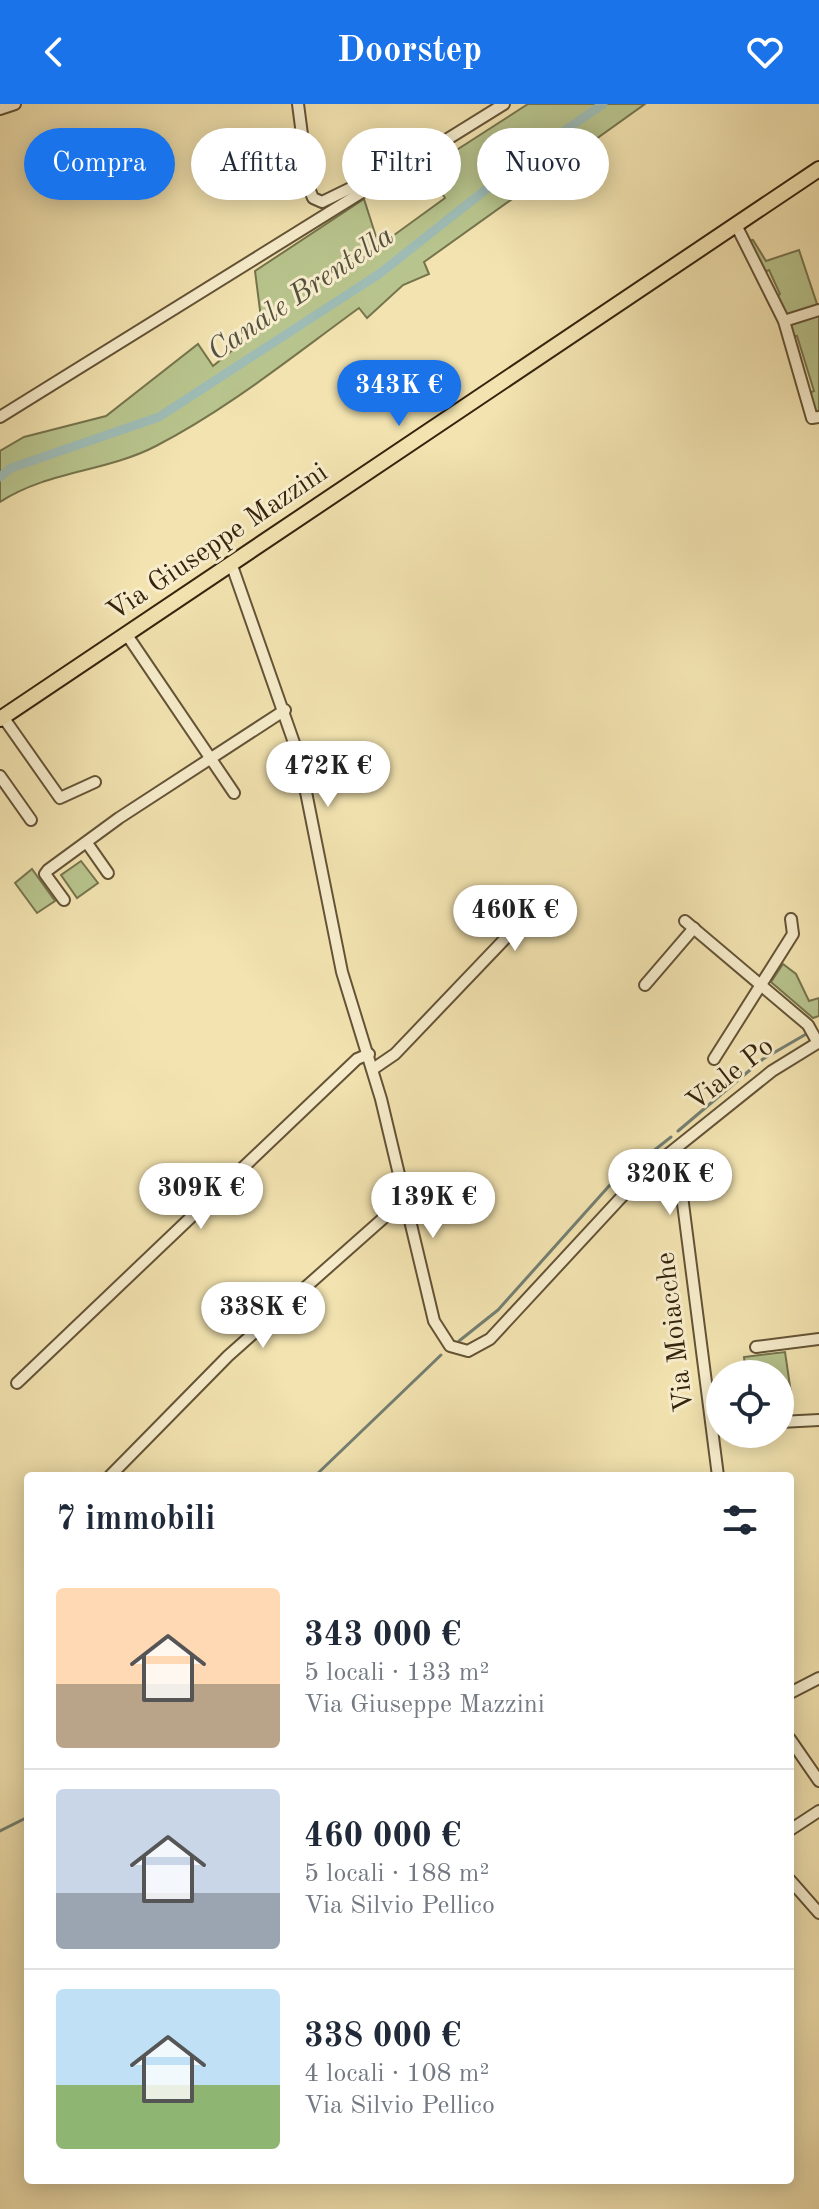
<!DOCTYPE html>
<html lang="it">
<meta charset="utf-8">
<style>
:root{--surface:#fff;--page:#f6f6f7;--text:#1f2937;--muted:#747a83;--line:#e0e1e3;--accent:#1a73e8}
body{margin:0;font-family:"Old Standard TT",serif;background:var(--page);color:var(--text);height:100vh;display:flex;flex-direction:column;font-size:30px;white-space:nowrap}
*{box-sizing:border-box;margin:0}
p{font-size:26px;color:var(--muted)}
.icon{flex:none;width:44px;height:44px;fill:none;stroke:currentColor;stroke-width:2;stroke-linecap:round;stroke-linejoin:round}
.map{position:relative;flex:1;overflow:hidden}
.side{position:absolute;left:24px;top:1368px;width:770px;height:712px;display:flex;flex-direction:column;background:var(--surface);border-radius:8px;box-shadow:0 4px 20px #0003}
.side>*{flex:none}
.hud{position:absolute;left:24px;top:24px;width:772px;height:72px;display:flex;gap:16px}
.fabs{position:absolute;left:706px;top:1256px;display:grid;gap:16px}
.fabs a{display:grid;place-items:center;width:88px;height:88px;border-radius:50%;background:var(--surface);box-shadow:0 4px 20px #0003;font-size:40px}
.price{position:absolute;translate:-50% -68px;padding:0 18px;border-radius:28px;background:#fff;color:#222;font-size:26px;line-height:52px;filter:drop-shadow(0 2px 4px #0008)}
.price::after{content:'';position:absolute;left:50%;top:48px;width:24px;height:18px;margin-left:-12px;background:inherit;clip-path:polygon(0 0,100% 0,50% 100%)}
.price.on{background:var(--accent);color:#fff}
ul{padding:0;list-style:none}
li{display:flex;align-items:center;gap:24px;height:200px;padding:0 32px}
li+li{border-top:2px solid var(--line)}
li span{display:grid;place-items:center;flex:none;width:224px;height:160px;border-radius:8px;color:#555}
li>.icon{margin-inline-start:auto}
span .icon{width:96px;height:96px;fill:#fffc;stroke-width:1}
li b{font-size:34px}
h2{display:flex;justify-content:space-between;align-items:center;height:96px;padding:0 32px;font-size:34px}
.chip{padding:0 28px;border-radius:36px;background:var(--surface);box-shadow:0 4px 20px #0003;font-size:28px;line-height:72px}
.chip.on{background:var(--accent);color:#fff}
header{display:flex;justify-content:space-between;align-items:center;height:104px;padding:0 32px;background:var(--accent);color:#fff;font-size:36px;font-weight:700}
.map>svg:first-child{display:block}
</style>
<header><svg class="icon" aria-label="back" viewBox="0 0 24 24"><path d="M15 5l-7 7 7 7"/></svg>Doorstep<svg class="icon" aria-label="heart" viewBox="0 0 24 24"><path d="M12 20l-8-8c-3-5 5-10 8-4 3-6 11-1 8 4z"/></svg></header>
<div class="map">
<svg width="819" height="2105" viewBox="0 0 819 2105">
<rect width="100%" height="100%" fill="#f2e3b0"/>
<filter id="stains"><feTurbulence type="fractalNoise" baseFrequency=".0025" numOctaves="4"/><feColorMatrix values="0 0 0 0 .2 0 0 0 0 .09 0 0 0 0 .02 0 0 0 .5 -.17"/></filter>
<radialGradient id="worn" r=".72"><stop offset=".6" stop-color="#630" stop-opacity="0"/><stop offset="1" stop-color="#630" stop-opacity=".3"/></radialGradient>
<g fill="#b8c48d" stroke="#76744d" stroke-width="2">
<path d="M528,0H645L424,158L429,170L403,181L367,214L359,204C293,252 228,305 156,342C106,368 47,367 0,398V347L24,333L106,312L198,240L213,262L262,222L255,167L364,95L379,142L445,94L427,65Z"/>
<path d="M753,136L766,157L799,146L819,206V308L814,309L808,289L814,287L797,232L792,233L776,193L780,190L769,166L764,168L749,137Z"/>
<path d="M81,757L98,779L77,794L61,771Z"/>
<path d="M32,765L55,797L37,809L15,779Z"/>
<path d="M783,860L796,870L809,897L819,894V912L813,914L771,878Z"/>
<path d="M785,1248L791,1289L780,1291V1270H746L744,1253Z"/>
</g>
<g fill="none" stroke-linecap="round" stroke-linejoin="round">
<g stroke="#747f72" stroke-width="3">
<path d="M678,1027L763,955L808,929"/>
<path d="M459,1237L498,1206L609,1082L671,1033"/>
<path d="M315,1372L441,1251"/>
<path d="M0,1727L28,1713"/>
</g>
<path stroke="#9ebcb5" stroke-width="9" d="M0,373L11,364L159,313L379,170L527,53L603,0"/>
<g stroke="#645336" stroke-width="14">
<g id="minor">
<path d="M298,0L309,84L313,94L322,98L359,80L365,84"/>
<path d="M0,5L15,0"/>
<path d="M736,121L784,217L812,314L819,313"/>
<path d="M784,217L819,206"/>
<path d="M0,313L504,0"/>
<path d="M231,459L299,653L342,868L381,995L434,1217L450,1242L468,1247L490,1235L641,1072L772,967L819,938"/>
<path d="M127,531L234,689"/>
<path d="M3,613L60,694L95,678"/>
<path d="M0,672L31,716"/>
<path d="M87,739L108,769"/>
<path d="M64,796L45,770L48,766L119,714L285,606"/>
<path d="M685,817L808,921L818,939"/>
<path d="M645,881L694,824"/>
<path d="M714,955L793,830L791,815"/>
<path d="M373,965L395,950L542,796"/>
<path d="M676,1045L718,1372"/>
<path d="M756,1243L819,1235"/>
<path d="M17,1279L357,955L369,950"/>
<path d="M780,1318L819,1316"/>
<path d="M110,1372L228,1252L396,1103L407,1099"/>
<path d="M790,1589L819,1574"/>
<path d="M790,1635L819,1677"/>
<path d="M790,1726L819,1707"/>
<path d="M790,1776L819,1809"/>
</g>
</g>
<g stroke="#35230d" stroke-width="18">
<path id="major" d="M0,615L819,65"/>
</g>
<use href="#minor" stroke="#f7edcc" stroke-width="10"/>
<use href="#major" stroke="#f2e3b0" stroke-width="14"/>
</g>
<g text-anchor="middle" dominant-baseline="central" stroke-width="6" stroke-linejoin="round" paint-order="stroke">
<g font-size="28" fill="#35230d" stroke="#f7edcc">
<text transform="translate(218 439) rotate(-34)">Via Giuseppe Mazzini</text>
<text transform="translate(731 971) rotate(-38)">Viale Po</text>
<text transform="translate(676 1228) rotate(-97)">Via Moiacche</text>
</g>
<g font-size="30" font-style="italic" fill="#54513f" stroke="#f7edcc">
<text transform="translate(301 190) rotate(-34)">Canale Brentella</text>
</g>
</g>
<rect width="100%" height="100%" filter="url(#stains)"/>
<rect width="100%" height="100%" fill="url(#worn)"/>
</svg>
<div class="fabs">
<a><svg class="icon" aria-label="locate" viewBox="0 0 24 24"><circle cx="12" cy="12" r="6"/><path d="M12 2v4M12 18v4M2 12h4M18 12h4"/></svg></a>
</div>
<b class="price on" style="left:399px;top:324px">343K €</b>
<b class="price" style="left:328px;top:705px">472K €</b>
<b class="price" style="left:515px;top:849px">460K €</b>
<b class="price" style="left:670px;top:1113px">320K €</b>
<b class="price" style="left:201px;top:1127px">309K €</b>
<b class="price" style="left:433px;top:1136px">139K €</b>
<b class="price" style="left:263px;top:1246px">338K €</b>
<div class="hud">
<a class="chip on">Compra</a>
<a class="chip">Affitta</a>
<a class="chip">Filtri</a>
<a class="chip">Nuovo</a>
</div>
<section class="side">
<h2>7 immobili<svg class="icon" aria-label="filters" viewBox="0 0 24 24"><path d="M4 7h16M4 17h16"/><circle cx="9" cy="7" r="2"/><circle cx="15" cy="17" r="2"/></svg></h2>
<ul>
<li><span style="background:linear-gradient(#ffd9b3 60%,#b9a48a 0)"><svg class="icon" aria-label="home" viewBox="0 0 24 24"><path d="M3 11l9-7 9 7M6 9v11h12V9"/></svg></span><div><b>343 000 €</b><p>5 locali · 133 m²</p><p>Via Giuseppe Mazzini</p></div></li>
<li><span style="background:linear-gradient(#c9d6e8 65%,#9aa5b1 0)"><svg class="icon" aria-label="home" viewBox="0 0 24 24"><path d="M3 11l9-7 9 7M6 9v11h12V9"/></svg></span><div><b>460 000 €</b><p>5 locali · 188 m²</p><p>Via Silvio Pellico</p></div></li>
<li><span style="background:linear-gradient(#bfe0f5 60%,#8fb573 0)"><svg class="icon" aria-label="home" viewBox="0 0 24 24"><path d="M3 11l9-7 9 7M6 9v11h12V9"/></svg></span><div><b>338 000 €</b><p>4 locali · 108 m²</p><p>Via Silvio Pellico</p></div></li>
</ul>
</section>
</div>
